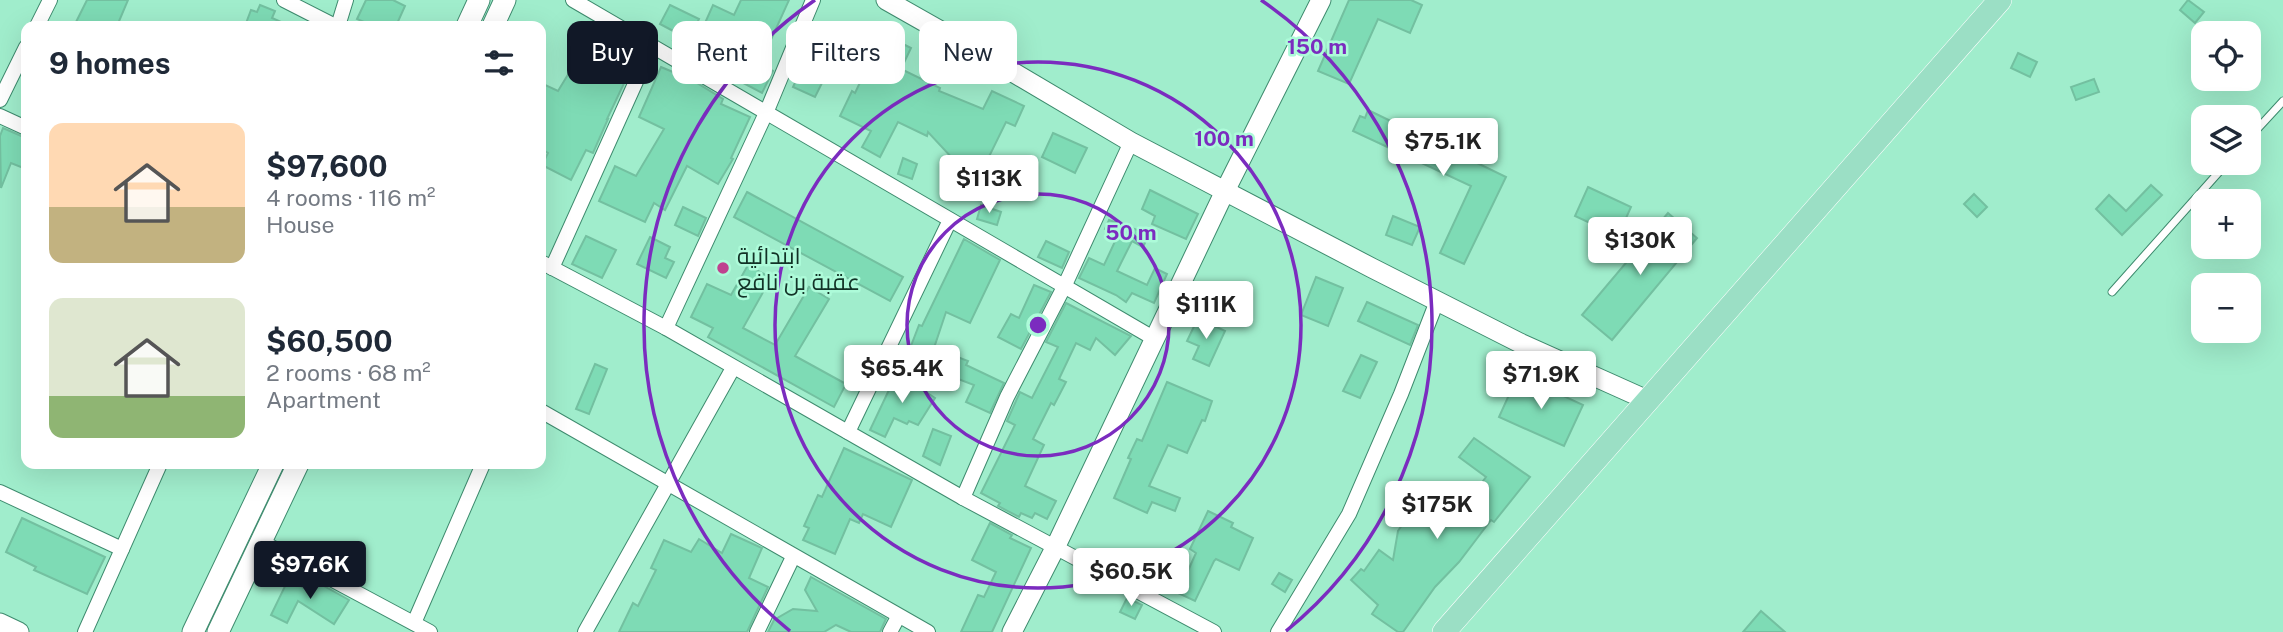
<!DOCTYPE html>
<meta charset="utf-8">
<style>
:root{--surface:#fff;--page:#f6f6f7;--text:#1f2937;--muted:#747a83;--accent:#111827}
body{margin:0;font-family:"Public Sans",Cairo,sans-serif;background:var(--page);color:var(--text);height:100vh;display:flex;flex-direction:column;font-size:26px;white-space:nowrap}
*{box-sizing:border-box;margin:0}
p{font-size:23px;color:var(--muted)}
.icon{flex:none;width:38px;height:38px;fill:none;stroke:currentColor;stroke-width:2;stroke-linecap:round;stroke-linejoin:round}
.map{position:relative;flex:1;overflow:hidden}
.details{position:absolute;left:21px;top:21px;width:525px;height:448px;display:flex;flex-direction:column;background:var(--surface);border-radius:14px;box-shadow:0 7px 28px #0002}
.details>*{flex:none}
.guide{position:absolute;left:567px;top:21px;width:665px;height:63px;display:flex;gap:14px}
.buttons{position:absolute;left:2191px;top:21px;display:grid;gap:14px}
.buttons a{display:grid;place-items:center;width:70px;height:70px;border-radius:14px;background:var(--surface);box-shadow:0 7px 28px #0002;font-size:35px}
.price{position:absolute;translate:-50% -60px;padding:0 16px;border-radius:7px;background:#fff;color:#222;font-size:23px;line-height:46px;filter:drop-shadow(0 2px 4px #0008)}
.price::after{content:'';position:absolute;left:50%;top:42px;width:21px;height:16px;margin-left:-10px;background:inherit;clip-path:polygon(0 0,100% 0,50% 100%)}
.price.selected{background:var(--accent);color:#fff}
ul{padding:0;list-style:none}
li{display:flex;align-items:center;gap:21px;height:175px;padding:0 28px}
li span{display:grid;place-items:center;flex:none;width:196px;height:140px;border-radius:14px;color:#555}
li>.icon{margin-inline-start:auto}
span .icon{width:84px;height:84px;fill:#fffc;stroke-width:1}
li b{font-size:30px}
h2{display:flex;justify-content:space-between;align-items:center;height:84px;padding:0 28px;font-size:30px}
.pill{padding:0 24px;border-radius:14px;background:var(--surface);box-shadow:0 7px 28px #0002;font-size:24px;line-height:63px}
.pill.selected{background:var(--accent);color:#fff}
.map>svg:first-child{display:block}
</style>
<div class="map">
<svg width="2283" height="632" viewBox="0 0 2283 632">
<rect width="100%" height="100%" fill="#a0edcc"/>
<g fill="#7edbb5" stroke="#73c0a0" stroke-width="2">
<path d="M87,0H128L117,26H74Z"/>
<path d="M366,0H393L405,6L396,26H373L357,19Z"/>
<path d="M741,0H789L760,64L773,71L762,93L730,76L746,44L725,35L726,32L705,23L713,5L734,15Z"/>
<path d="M1349,0H1411L1422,5L1410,33L1378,19L1349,84L1318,71Z"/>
<path d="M2188,0L2204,12L2195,23L2180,10Z"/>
<path d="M260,5L275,11L272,18L290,26H245L251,10L257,12Z"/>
<path d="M670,5L699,19L686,46L673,40L677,33L660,24Z"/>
<path d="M887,36L911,48L901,69L940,88L939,91L983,109L992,91L1024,106L1015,126L1006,122L980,175L969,170L967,174L928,132L927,136L898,122L880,157L862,147L871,131L840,116L852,91L855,93L873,55L877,57Z"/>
<path d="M597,39L615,50L621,41L639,52L607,119H608L593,153L586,150L571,180L542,165L548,153L541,149V83L558,91L578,58L583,61Z"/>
<path d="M2018,53L2037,62L2030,77L2011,68Z"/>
<path d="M661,67L692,80L723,99L721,104L750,117L731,158L733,159L718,184L687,166L665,210L654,203L645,222L599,201L615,166L636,176L664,129L639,117Z"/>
<path d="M800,72L822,83L815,97L793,87Z"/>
<path d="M2094,79L2099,92L2076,100L2071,87Z"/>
<path d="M1368,110L1506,177L1464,264L1440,253L1471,186L1353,131L1360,116L1365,118Z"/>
<path d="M3,128L26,138V169L11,163L1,188L0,136Z"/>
<path d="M1053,133L1087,148L1075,173L1042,157Z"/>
<path d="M903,158L917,164L912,179L898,174Z"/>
<path d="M2151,185L2162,195L2122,235L2096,209L2109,195L2126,211Z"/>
<path d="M1588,187L1631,207L1618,236L1575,216Z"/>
<path d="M1150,190L1198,214L1186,239L1152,224L1155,216L1142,209Z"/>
<path d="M747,192L903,277L890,301L734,217Z"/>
<path d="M1974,194L1987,207L1977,217L1964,204Z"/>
<path d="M981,205L1001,212L997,225L977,219Z"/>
<path d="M683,207L706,218L698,236L675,225Z"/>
<path d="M1668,213L1697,238L1612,340L1582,315Z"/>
<path d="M1393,216L1420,227L1412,245L1386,235Z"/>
<path d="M1109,220L1149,234L1143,247L1132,241L1117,271L1147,285L1155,268L1167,274L1154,303L1132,293L1126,302L1116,295L1079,278L1089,258L1104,265L1118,235L1105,229Z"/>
<path d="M586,236L616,250L602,278L572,264Z"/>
<path d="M650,237L670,247L665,258L674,262L666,278L637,264Z"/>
<path d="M964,239L1000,260L970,323L946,312L934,348L968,361L966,365L1004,383L990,413L966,402L974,385L906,359L919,325L922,326Z"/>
<path d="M1046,241L1069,252L1062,268L1038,257Z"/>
<path d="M748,265L771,278L743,328L775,345L809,287L829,299L795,356L846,384L834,407L708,337L713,328L691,317L707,284L731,295Z"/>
<path d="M1316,277L1343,288L1328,326L1301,315Z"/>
<path d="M1034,285L1051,292L1021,349L998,337L1011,314L1019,318Z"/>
<path d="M1367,302L1418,325L1410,345L1358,321Z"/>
<path d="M1066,303L1131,336L1115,355L1096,338L1090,350L1076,343L1059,379L1066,382L1054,405L1051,403L1033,439L1044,445L1025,486L1056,501L1047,519L1035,513L1032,518L1021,513L1019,517L998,506L1000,503L981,493L1015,425L1007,421L1020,392L1032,398L1058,347L1046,342Z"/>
<path d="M1198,318L1225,331L1209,366L1193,359L1199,346L1187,341Z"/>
<path d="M1361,355L1377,362L1360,398L1343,391Z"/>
<path d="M595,364L607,369L589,414L576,409Z"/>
<path d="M897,373L935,398L918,425L909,421L907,424L894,418L885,437L870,430Z"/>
<path d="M1518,375L1583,405L1564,446L1499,417Z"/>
<path d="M1167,382L1212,401L1205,421L1202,420L1187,453L1168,445L1149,486L1180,498L1175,511L1152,502L1147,513L1114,498L1131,459L1128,458L1137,439L1142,441Z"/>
<path d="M933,429L951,436L940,465L923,456Z"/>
<path d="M1474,438L1530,477L1494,522L1491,520L1459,562L1435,587L1403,632H1398L1372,614L1378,605L1351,580L1361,569L1364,571L1379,550L1393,560L1398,531L1418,502L1450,523L1452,522L1486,477L1459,457Z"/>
<path d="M844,448L912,480L891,527L863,514L859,523L850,519L835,554L803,540L809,528L804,526L818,495L822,497Z"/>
<path d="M1208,511L1233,523L1231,527L1253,538L1239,570L1216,559L1214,561L1195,601L1178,593L1196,553L1190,549Z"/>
<path d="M22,518L105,557L87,594L34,570L36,567L6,552Z"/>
<path d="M990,523L1012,535L1010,538L1031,548L992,632H961L978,595L984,597L996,572L972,560Z"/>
<path d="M731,534L762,548L749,578L768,587L747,632H619L633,603L638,606L656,570L651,568L664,540L691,552L699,539L722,553Z"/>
<path d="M1279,573L1292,580L1285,592L1272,584Z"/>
<path d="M811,577L886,619L880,632H851L836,625L824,632H768L774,620L793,609L817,611L805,590Z"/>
<path d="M288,580L308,590L313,580L349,600L334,624L298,601L287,623L271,615Z"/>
<path d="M1127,598L1142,605L1135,619L1120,612Z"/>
<path d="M1761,611L1785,632H1743Z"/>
</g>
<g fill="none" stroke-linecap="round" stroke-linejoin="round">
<g stroke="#3e8b6e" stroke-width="9">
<g id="service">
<path d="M2249,138L2283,101"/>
<path d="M2112,292L2227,163"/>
</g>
</g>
<g stroke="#3e8b6e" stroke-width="16">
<g id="minor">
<path d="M284,0L335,26"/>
<path d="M573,0L1155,339"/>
<path d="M37,26L50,0"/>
<path d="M338,26L346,0"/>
<path d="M0,100L26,47"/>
<path d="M0,116L26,128"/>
<path d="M541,262L666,328L963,498L1214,632"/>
<path d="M552,268L652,46"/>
<path d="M666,328L766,113L813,0"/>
<path d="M541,411L928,632"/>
<path d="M848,432L950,220"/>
<path d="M0,492L122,549"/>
<path d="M963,498L1007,397L1064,287L1131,142"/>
<path d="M262,542L430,632"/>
<path d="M414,623L483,464"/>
<path d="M85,632L160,464"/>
<path d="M585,632L733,368"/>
<path d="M757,632L793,557"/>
<path d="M890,632L898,617"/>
<path d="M1278,632L1349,514L1401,394L1437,301"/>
</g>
</g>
<g stroke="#3e8b6e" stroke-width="21">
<g id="tertiary">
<path d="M886,0L999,64L1131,142L1372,268L1520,343L1647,400"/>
<path d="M0,623L19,632"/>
<path d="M1012,632L1055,548L1225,191L1321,0"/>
</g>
</g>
<g stroke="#3e8b6e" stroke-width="23">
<g id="secondary">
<path d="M467,26L479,0"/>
<path d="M493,26L505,0"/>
<path d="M193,632L273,464"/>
<path d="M218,632L298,464"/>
</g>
</g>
<g stroke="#fff" stroke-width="24">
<path id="primary" d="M1444,632L2000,0"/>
</g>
<use href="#service" stroke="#fff" stroke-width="7"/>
<use href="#minor" stroke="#fff" stroke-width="14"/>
<use href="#tertiary" stroke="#fff" stroke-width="19"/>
<use href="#secondary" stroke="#fff" stroke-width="21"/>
<use href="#primary" stroke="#9bdfc5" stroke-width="23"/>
</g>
<g fill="none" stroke="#7b2cbf" stroke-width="3.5">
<circle cx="1038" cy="325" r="131"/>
<circle cx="1038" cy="325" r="263"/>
<path d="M790 631A394 394 0 0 1 815 0M1261 0A394 394 0 0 1 1286 631"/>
</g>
<circle fill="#bf418f" stroke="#adfbd9" stroke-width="2.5" cx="723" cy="268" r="7"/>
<g text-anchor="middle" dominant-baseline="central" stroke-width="5" stroke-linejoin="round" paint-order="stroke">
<g font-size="23" fill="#123226" stroke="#adfbd9" text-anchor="start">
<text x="737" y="255">ابتدائية<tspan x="737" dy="26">عقبة بن نافع</tspan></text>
</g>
</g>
<circle cx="1038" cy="325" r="10" fill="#7b2cbf" stroke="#adfbd9" stroke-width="3.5"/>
<g font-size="21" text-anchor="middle" font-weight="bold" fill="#7b2cbf" stroke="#adfbd9" stroke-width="5" stroke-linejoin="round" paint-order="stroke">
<text x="1317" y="54">150 m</text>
<text x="1224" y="146">100 m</text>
<text x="1131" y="240">50 m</text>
</g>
</svg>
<div class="buttons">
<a><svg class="icon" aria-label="locate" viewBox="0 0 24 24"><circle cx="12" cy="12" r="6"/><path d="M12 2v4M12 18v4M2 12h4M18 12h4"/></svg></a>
<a><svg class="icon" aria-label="layers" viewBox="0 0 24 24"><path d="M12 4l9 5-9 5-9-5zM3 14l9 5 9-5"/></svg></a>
<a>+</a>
<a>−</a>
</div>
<b class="price" style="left:1443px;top:178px">$75.1K</b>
<b class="price" style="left:989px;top:215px">$113K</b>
<b class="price" style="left:1640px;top:277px">$130K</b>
<b class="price" style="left:1206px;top:341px">$111K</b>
<b class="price" style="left:902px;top:405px">$65.4K</b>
<b class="price" style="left:1541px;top:411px">$71.9K</b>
<b class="price" style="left:1437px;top:541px">$175K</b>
<b class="price selected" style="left:310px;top:601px">$97.6K</b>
<b class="price" style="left:1131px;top:608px">$60.5K</b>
<div class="guide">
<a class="pill selected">Buy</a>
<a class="pill">Rent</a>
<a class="pill">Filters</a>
<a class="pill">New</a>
</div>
<section class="details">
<h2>9 homes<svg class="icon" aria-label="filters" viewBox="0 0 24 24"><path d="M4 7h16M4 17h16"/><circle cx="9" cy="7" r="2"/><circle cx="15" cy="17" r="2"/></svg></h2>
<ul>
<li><span style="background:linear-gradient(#ffd9b3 60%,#c2b280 0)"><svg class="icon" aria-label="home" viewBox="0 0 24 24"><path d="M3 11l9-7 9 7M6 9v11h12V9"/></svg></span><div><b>$97,600</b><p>4 rooms · 116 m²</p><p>House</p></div></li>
<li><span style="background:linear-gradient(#dfe7d0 70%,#8fb573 0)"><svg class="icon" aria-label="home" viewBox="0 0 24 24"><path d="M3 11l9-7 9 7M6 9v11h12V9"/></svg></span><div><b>$60,500</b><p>2 rooms · 68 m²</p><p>Apartment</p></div></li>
</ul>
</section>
</div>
